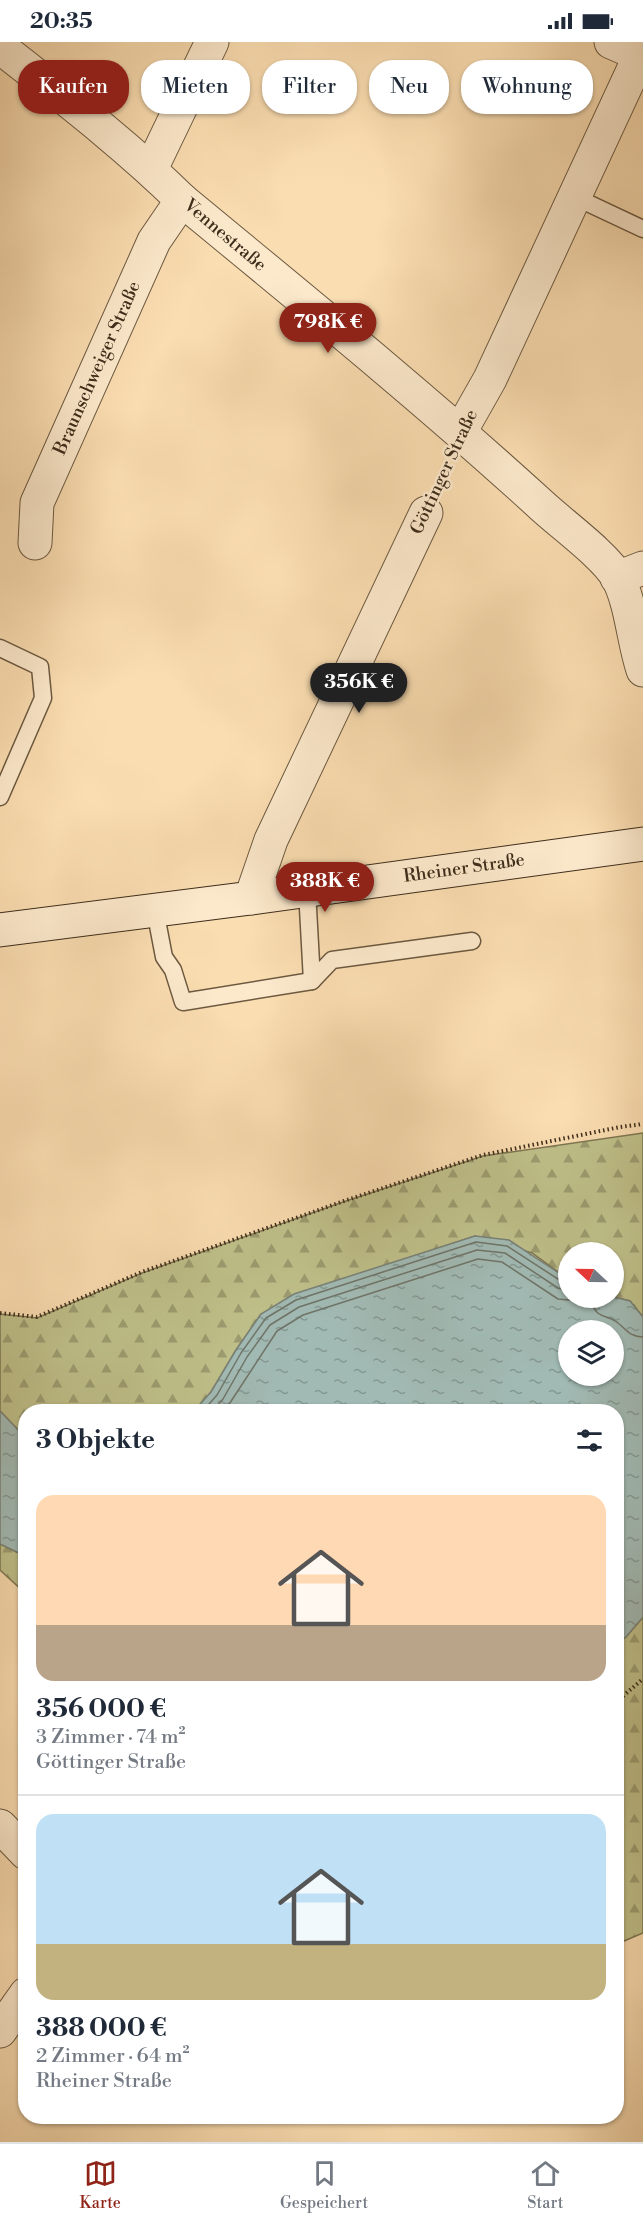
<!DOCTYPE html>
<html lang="de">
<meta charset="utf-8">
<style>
:root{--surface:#fff;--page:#f2f2f3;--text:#1f2937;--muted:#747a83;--line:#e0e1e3;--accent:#8f2418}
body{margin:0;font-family:"Libre Bodoni",serif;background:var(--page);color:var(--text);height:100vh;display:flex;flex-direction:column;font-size:22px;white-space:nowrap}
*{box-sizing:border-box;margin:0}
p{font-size:20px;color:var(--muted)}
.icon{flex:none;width:33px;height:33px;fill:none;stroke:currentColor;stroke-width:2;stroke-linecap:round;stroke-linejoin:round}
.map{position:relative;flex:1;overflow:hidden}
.panel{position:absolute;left:18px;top:1362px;width:606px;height:720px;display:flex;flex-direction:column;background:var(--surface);border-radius:24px;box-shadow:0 2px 4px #0004}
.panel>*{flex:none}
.hud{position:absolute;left:18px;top:18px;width:608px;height:54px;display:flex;gap:12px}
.needle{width:39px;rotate:292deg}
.controls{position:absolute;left:558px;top:1200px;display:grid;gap:12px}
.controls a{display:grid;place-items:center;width:66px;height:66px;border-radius:50%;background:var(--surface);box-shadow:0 2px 4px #0004;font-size:30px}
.price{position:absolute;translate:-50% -51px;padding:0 14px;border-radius:21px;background:var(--accent);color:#fff;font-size:20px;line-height:39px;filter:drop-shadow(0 2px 3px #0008)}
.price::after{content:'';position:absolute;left:50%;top:36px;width:18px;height:14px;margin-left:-9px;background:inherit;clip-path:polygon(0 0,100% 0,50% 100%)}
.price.current{background:#222;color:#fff}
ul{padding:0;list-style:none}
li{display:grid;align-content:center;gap:12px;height:318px;padding:0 18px}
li+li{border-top:2px solid var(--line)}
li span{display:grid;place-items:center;height:186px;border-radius:18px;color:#555}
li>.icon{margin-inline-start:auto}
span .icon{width:108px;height:108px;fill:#fffc;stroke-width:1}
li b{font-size:26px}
h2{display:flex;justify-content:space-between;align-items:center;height:72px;padding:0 18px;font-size:26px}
.chip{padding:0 21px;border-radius:24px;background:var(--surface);box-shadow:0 2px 4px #0004;font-size:21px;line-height:54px}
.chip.current{background:var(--accent);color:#fff}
.status{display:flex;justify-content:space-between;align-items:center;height:42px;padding:0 30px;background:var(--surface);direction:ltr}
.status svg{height:16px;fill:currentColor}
.tab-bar{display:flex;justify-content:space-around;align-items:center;height:84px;border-top:2px solid var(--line);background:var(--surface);font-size:16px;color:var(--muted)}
.tab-bar a{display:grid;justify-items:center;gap:3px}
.tab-bar .current{color:var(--accent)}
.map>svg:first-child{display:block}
</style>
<div class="status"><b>20:35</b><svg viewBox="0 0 49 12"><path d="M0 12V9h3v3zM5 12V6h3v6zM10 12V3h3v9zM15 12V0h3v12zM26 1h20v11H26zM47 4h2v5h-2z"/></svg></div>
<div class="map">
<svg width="643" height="2100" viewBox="0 0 643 2100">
<defs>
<pattern id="forest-firs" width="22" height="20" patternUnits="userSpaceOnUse" patternTransform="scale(1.5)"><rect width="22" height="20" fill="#bfc08a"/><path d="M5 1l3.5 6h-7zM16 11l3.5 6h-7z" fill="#9c9c70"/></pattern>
<pattern id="water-ripples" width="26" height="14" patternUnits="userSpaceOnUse" patternTransform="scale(1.5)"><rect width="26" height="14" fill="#a1bab4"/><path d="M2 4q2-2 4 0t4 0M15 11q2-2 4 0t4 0" fill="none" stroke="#849892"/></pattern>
</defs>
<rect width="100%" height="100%" fill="#faddb1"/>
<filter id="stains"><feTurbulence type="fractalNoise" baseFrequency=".00333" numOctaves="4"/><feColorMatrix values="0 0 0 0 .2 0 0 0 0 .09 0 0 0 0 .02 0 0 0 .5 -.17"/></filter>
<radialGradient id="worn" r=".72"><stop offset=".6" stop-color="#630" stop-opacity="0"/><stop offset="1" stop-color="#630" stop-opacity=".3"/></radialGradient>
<g fill="url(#forest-firs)" stroke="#7e7652" stroke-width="1.5">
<path d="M643,1091V1275L630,1259L614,1255V1210H568V1237L532,1211L475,1194L409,1216L261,1272L236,1308L211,1350L194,1369L26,1370L25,1395L0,1369V1272L37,1276L142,1231L343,1160L483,1114Z"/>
<path d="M0,1502L25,1514V1551L0,1528Z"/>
<path d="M643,1575V1891L617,1902V1601L626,1595Z"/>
</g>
<g fill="url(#water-ripples)" stroke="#798277" stroke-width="1.5" fill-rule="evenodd">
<path d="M475,1194L509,1198L568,1237V1256L614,1255L630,1259L643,1275V1575L626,1595L617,1601L616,1370L194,1369L211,1350L236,1308L261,1272L294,1252ZM568,1288H614V1334H568Z"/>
<path d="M0,1369L25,1395V1514L0,1502Z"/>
</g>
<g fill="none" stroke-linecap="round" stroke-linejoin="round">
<g stroke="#6f7468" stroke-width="1.5">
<path d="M591,1256C595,1279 606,1271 618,1281C627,1288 630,1295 643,1295"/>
<path d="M202,1370L217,1353L241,1311L266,1276L296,1258L476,1200L507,1204L561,1239L568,1242"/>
<path d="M212,1370L223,1357L247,1315L270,1283L299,1265L477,1208L505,1211L558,1246L568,1249"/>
<path d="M224,1370L277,1289L303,1273L478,1217L502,1220L558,1257L568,1258L578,1256"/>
</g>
<g stroke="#6c5940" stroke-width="19">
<g id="service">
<path d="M575,155L643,187"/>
<path d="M0,606L40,625L43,656L0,755"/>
<path d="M307,848L312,939"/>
<path d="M155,868L164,915L173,928L183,960L312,939L332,918L472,899"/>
</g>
</g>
<g stroke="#6c5940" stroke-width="35">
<g id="minor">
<path d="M611,0L641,13"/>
<path d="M0,5C62,54 125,102 182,158C302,257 424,356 539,461C560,481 605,513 618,536C632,564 633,598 643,628"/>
<path d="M151,127L212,0"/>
<path d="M460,390L490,337L643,7"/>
<path d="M35,501L37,461L154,199L182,158"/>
<path d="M617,536L643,526"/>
<path d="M251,856L271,798L426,471"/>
<path d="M0,1784L26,1811"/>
<path d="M0,1989L26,1952"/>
</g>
</g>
<g stroke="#3d2d1b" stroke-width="35">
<path id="secondary" d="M0,888L251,856L643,802"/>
</g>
<g stroke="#3d2d1b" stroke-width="4" stroke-dasharray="1.5 3" stroke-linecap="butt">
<path d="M438,442L447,422"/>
<path d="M0,1271L37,1275L142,1230L344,1159L483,1113L620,1085L643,1082"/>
<path d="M616,1660L643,1637"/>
</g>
<use href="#service" stroke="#fce9cc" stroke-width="16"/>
<use href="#minor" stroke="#fce9cc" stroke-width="33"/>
<use href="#secondary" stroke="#fce9cc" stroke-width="33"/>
</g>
<g text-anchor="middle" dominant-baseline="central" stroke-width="5" stroke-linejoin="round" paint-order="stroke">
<g font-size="18" fill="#3d2d1b" stroke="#fce9cc">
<text transform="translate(225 193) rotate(40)">Vennestraße</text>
<text transform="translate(97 326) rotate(-66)">Braunschweiger Straße</text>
<text transform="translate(444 430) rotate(-65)">Göttinger Straße</text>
<text transform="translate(464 826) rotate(-8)">Rheiner Straße</text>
</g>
</g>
<rect width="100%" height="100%" filter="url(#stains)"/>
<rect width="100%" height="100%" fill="url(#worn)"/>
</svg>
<div class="controls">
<a><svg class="needle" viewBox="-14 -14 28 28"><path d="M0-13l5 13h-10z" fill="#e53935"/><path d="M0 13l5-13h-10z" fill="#747a83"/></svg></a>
<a><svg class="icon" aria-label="layers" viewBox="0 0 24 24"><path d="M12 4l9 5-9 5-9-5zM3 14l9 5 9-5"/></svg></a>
</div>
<b class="price" style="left:328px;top:312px">798K €</b>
<b class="price current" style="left:359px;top:672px">356K €</b>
<b class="price" style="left:325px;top:871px">388K €</b>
<div class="hud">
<a class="chip current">Kaufen</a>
<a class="chip">Mieten</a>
<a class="chip">Filter</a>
<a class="chip">Neu</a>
<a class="chip">Wohnung</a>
</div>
<section class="panel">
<h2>3 Objekte<svg class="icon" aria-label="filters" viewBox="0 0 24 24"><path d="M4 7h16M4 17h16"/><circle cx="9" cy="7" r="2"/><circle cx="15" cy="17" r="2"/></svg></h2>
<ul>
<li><span style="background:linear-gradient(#ffd9b3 70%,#b9a48a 0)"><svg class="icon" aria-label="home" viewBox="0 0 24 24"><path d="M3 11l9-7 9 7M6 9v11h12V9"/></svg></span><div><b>356 000 €</b><p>3 Zimmer · 74 m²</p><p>Göttinger Straße</p></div></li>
<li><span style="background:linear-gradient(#bfe0f5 70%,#c2b280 0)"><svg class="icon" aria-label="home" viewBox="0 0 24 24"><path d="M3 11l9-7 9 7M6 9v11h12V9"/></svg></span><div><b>388 000 €</b><p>2 Zimmer · 64 m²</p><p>Rheiner Straße</p></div></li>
</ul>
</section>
</div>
<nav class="tab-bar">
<a class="current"><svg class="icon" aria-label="map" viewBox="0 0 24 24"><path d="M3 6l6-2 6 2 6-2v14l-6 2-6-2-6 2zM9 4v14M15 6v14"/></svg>Karte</a>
<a><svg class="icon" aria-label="saved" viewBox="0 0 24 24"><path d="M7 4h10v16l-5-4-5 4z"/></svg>Gespeichert</a>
<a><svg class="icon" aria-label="home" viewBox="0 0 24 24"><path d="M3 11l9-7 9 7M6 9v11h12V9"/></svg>Start</a>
</nav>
